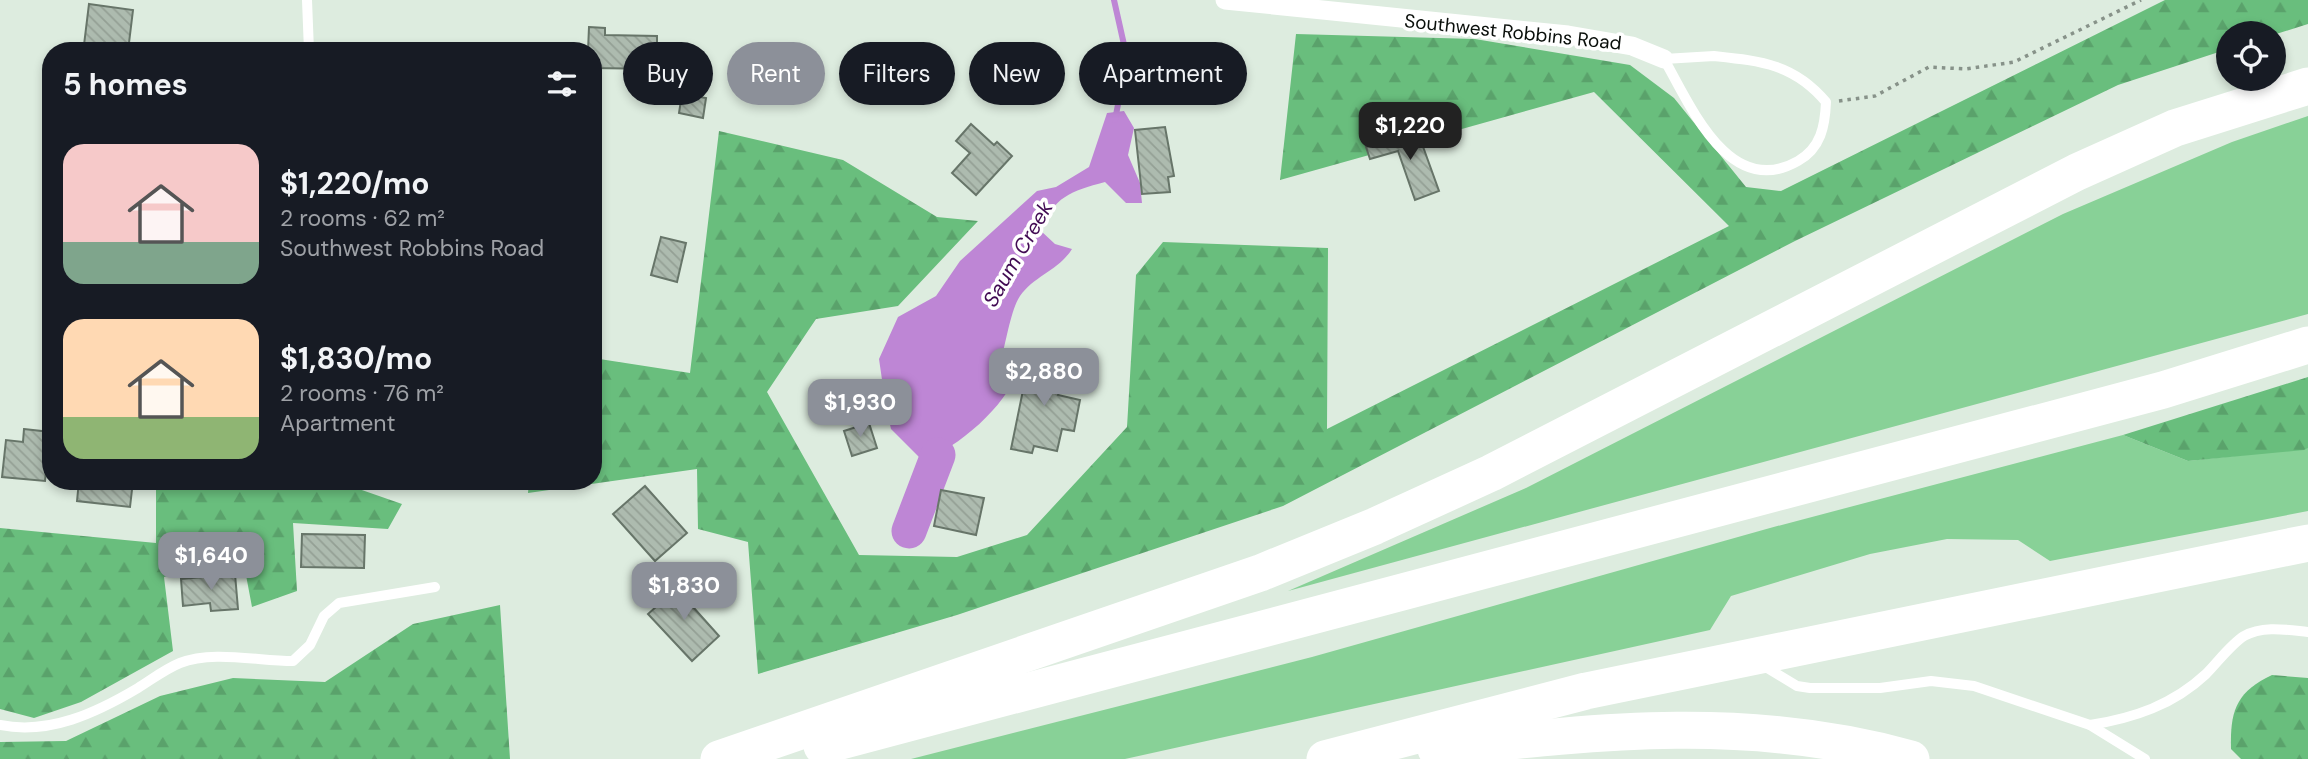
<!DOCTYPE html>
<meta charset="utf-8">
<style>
:root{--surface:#171b24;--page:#242831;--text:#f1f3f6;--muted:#9ea1a6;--accent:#8c9099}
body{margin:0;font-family:"DM Sans",sans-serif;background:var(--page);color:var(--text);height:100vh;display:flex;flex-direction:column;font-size:26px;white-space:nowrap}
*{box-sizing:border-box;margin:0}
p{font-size:23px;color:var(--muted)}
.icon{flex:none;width:38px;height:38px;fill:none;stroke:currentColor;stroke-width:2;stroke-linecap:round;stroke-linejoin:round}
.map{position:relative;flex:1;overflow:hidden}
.sheet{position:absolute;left:42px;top:42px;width:560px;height:448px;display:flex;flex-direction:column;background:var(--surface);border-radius:28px;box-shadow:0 4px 10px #0003}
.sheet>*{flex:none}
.hud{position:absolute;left:623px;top:42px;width:665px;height:63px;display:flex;gap:14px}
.fabs{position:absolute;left:2216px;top:21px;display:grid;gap:14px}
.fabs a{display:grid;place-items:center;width:70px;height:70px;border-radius:50%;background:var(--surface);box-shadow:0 4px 10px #0003;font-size:35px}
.price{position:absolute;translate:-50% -60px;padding:0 16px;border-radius:14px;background:var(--accent);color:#fff;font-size:23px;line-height:46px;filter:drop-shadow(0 2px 4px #0008)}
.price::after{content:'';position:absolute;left:50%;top:42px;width:21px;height:16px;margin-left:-10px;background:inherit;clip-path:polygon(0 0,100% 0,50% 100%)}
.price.active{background:#222;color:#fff}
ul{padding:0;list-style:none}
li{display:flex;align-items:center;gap:21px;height:175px;padding:0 21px}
li span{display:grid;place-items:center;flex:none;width:196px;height:140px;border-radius:21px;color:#555}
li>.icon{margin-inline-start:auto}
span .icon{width:84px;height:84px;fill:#fffc;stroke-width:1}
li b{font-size:30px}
h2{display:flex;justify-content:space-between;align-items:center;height:84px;padding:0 21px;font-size:30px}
.pill{padding:0 24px;border-radius:32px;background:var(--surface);box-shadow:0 4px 10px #0003;font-size:24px;line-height:63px}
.pill.active{background:var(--accent);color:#fff}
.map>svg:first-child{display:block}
</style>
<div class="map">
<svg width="2308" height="759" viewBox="0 0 2308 759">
<defs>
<pattern id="forest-firs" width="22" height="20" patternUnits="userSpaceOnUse" patternTransform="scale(1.75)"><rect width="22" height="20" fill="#69be7d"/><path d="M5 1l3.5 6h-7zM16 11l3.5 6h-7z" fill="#5aa26b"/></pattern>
<pattern id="building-back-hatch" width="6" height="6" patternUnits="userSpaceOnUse" patternTransform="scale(1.75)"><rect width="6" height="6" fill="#adbbaf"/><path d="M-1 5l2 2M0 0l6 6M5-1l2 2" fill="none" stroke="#94a095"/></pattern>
</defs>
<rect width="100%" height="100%" fill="#ddecdf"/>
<g fill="#88d197">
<path d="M2308,116V314L1288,591L1526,488L2063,214L2232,142Z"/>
<path d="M2123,435L2188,461L2308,448V511L2050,561L2018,540L1947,539L1870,554L1731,596L1710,630L1125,759H911L1312,657L1770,528Z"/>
</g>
<g fill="url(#forest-firs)">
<path d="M2165,0H2308V24L2273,35L2228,33V49L2118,85L1795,241L1283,506L957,615L758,674L748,542L698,529L697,469L528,493L529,481H593V358L690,373L719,131L843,160L937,217L978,221L898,306L816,319L767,392L859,555L957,557L1027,535L1127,427L1136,275L1163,242L1328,248L1327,429L1729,226L1594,92L1280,180L1296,34L1475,39L1630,65L1674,98L1746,187L1781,191Z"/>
<path d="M2308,377V448L2304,450L2188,461L2123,435Z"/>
<path d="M156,481H336L402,504L388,529L293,523L297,591L252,607L242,554L164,577L173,651L81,702L34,718L0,709V528L156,543Z"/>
<path d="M500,605L510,759H0V742L66,741L160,696L233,678L325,682L413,624Z"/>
<path d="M2272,675L2308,678V759H2241L2231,749C2230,711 2236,692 2272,675Z"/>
</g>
<path fill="#be86d5" d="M1124,111L1134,128L1128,155L1140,183L1142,203H1126L1105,182C1071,191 1053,197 1041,231L1055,244L1072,249C1059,270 1034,276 1020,296C1011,309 1006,343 1001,359L1018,370C1006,407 958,447 923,461L891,429L886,407L879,359L898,317L936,296L960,261L1037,191L1056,187L1089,167L1107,113Z"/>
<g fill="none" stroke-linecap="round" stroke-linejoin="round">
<path stroke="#be86d5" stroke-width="6" d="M1114,0L1127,58L1115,120"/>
<path stroke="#be86d5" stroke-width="35" d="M909,531L938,455"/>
</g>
<g fill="url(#building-back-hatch)" stroke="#677569" stroke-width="2">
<path d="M89,4L133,10L128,51H92L93,45H84Z"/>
<path d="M589,27L605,28V35L657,36V69L593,68V51H588Z"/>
<path d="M682,94L706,98L703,118L679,113Z"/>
<path d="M971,124L994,145L997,142L1012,156L976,195L952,173L970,153L956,141Z"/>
<path d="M1165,127L1174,176L1168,177L1170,192L1142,194L1135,130Z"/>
<path d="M1417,130L1439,191L1415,200L1398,151L1370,159L1366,147Z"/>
<path d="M661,237L686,243L677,282L651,275Z"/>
<path d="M1030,356L1065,363L1058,395L1080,400L1074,431L1062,429L1057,451L1034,446L1032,453L1011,449Z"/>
<path d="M869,423L877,448L852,456L844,431Z"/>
<path d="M24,429L50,432L45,481L2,477L6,440L23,442Z"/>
<path d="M79,481H133L130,507L77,501Z"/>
<path d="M645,486L687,533L655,561L613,514Z"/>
<path d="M941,490L984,498L976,535L934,526Z"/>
<path d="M302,534L365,535L364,568L301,567Z"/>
<path d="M235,574L238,609L211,611L210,603L183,606L181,579Z"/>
<path d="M684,582L701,600L693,607L719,636L692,661L648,614Z"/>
</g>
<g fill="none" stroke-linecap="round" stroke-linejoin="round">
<path stroke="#879289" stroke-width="3.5" stroke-dasharray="3.5 5" stroke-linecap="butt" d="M1839,101L1875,96L1929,67L1966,69L2014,62L2141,0"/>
<g stroke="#fff" stroke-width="10">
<path d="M307,0L309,51"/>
<path d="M1714,56C1761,61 1794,64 1826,102C1825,126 1821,148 1798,161C1730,200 1691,107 1664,59Z"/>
<path d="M1764,666L1797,686L1810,688H1880L1931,681L1974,686L2090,725L2145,759"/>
<path d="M0,725C49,735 96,713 138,688C151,680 165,669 180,663C212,650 258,661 293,661L310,645L324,616L339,603L435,587"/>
<path d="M2090,725C2134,718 2173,705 2206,674C2218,662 2230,645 2244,636C2263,625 2288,630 2308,632"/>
</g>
<path stroke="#fff" stroke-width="19" d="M1225,0L1568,35L1632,46L1664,59"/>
<g stroke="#fff" stroke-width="37">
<path d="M822,746L2163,390L2308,345"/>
<path d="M1436,749C1600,731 1749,714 1911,759"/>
<path d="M719,759L1260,573L1375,526L1491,473L2077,172L2175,128L2308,86"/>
<path d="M1325,759L1586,691L2308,543"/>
</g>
</g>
<g text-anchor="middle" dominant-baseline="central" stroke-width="7" stroke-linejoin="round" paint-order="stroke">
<g font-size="19" fill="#090e0a" stroke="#fff">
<text transform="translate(1513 32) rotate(6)">Southwest Robbins Road</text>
</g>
<g font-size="21" font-style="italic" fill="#410a53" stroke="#fff">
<text transform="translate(1018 254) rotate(-60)">Saum Creek</text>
</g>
</g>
</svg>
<div class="fabs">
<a><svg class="icon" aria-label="locate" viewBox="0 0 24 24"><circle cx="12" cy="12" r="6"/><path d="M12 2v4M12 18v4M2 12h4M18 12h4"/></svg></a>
</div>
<b class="price active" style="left:1410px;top:162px">$1,220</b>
<b class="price" style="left:1044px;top:408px">$2,880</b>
<b class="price" style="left:860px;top:439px">$1,930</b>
<b class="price" style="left:211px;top:592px">$1,640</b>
<b class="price" style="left:684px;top:622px">$1,830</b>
<div class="hud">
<a class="pill">Buy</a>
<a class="pill active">Rent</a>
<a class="pill">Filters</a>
<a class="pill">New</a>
<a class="pill">Apartment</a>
</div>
<section class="sheet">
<h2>5 homes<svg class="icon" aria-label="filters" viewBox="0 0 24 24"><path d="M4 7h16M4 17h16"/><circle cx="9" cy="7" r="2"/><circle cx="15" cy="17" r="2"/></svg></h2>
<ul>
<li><span style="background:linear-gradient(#f6c9c9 70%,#7fa58c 0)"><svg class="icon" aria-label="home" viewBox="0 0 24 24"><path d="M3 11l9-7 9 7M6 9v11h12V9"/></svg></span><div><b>$1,220/mo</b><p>2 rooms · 62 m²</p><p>Southwest Robbins Road</p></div></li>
<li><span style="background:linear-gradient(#ffd9b3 70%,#8fb573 0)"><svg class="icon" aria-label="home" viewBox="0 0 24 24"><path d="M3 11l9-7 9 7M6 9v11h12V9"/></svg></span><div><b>$1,830/mo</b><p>2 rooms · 76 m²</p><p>Apartment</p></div></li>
</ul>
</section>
</div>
